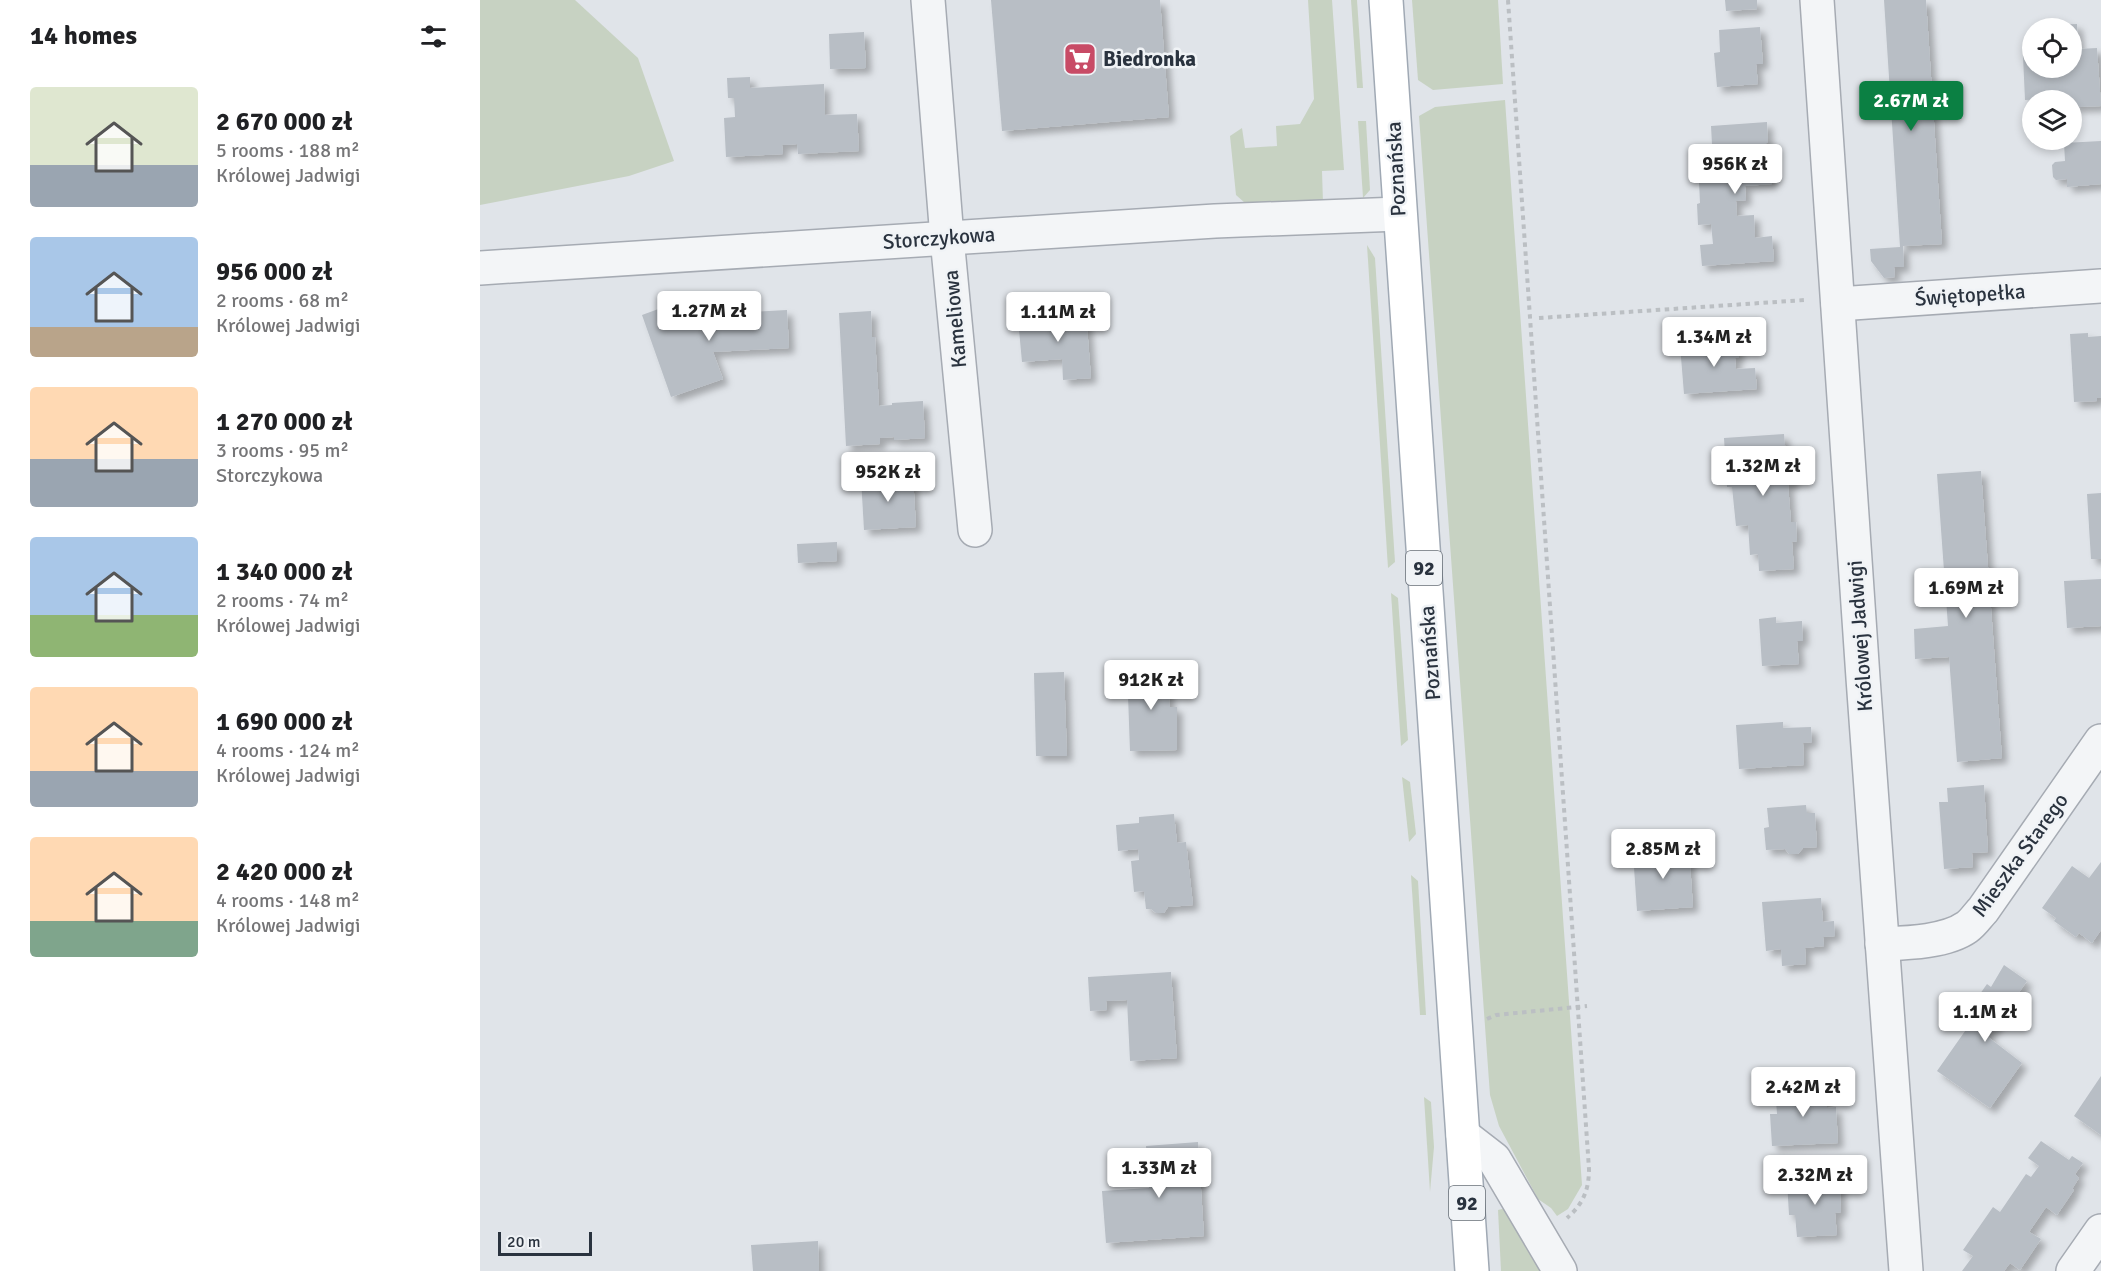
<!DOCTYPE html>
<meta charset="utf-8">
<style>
:root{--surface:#fff;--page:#f2f2f2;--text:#202124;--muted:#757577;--accent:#0b8043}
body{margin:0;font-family:Signika,sans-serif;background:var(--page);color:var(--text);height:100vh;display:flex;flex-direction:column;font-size:22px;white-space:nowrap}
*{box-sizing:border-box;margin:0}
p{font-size:20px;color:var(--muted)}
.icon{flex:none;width:33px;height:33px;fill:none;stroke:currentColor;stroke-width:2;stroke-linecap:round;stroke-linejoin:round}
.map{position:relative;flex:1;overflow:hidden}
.sheet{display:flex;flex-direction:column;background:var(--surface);width:480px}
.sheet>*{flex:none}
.fabs{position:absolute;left:1542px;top:18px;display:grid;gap:12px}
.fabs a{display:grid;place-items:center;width:60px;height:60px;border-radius:50%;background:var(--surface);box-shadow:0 3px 9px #0003;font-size:30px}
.scale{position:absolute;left:18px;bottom:15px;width:94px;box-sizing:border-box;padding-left:6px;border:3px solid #2a333f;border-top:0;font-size:16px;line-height:21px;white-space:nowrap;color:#2a333f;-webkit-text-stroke:4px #f0f3f6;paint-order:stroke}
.price{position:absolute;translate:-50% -51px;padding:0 14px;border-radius:6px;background:#fff;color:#222;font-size:20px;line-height:39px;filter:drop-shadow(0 2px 3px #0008)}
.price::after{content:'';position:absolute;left:50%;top:36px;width:18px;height:14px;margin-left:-9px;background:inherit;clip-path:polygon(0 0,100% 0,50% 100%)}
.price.active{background:var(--accent);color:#fff}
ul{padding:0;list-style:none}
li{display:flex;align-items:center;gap:18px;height:150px;padding:0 30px}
li span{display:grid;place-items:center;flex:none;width:168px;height:120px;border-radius:6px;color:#555}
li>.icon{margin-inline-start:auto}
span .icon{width:72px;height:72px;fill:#fffc;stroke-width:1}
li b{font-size:26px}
h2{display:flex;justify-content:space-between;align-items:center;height:72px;padding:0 30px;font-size:26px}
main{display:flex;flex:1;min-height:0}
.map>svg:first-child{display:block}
</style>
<main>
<section class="sheet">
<h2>14 homes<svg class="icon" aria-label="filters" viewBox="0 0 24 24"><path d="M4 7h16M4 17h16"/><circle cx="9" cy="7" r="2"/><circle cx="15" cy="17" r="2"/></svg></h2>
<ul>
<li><span style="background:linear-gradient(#dfe7d0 65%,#9aa5b1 0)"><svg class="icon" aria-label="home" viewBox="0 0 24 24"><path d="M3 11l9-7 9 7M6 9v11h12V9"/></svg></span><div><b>2 670 000 zł</b><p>5 rooms · 188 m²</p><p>Królowej Jadwigi</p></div></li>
<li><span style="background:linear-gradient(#a9c7e8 75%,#b9a48a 0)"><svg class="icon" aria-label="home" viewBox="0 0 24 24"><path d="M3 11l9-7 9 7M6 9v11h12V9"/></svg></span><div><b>956 000 zł</b><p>2 rooms · 68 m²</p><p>Królowej Jadwigi</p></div></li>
<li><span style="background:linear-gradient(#ffd9b3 60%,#9aa5b1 0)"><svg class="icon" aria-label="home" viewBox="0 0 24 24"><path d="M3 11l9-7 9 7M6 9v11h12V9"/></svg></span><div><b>1 270 000 zł</b><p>3 rooms · 95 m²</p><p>Storczykowa</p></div></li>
<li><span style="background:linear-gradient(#a9c7e8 65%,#8fb573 0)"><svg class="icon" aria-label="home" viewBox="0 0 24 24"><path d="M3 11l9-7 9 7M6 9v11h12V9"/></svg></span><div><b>1 340 000 zł</b><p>2 rooms · 74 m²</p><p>Królowej Jadwigi</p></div></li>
<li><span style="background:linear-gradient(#ffd9b3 70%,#9aa5b1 0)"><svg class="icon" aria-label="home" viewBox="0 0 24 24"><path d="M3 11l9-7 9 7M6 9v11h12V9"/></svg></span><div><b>1 690 000 zł</b><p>4 rooms · 124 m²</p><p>Królowej Jadwigi</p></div></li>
<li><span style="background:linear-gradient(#ffd9b3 70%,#7fa58c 0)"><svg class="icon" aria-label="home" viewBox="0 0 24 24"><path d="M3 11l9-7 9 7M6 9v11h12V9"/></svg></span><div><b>2 420 000 zł</b><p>4 rooms · 148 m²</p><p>Królowej Jadwigi</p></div></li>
</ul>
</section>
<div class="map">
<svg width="1621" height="1271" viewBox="0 0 1621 1271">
<defs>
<filter id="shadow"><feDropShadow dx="5.5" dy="5.5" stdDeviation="3" flood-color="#0004"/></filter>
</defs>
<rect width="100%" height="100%" fill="#e0e4e9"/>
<g fill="#c7d2c2">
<path d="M0,0H95L158,58L194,161L149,176L0,205Z"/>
<path d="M828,0H852L864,170L842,171L843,203L776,207L765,203L756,195L750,136L762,128L765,148L797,146L796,126L820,124L834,99Z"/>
<path d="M871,0H877L883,88H877Z"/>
<path d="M932,0H1018L1023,84L953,90L938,80Z"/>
<path d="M1025,100L1102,1185L1088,1209L1077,1216L1071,1208L1058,1199L1019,1126L1010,1095L939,116L955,107Z"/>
<path d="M878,121H886L890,190L883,198Z"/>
<path d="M887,245L895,258L915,562L908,568Z"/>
<path d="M911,593L918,598L928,740L921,746Z"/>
<path d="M922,777L930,782L936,834L929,842Z"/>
<path d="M931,875L938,881L946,1015H940Z"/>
<path d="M944,1097L951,1102L954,1147L950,1192Z"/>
<path d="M1026,1208L1063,1271H1021L1018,1210Z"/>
</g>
<g fill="#b8bec5" filter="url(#shadow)">
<path d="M511,0H680L689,117L522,131Z"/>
<path d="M1245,0H1277V9L1246,11Z"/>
<path d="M1404,0H1446L1462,244L1423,246L1424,267H1414L1415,277L1404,278L1391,261L1390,249L1420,247Z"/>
<path d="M1597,24L1598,49L1617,48L1621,106L1592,107V100H1577V98L1545,100L1543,56L1552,55V68H1592V28H1567V25Z"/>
<path d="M1280,27L1283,64H1276L1278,84L1237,87L1234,53L1240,52L1239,30Z"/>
<path d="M384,32L386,68L350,69L349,34Z"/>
<path d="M270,77V88L344,84L345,115L377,114L379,151L318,154L317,144L302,145L303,154L246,157L244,118L255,117L254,98H248L247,78Z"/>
<path d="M1287,122L1288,143H1286L1287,156L1289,155L1292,184L1265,186L1266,200L1256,201L1257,216L1274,215L1275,238L1292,236L1294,261L1222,266L1220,245L1233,244L1231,224L1218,225L1217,204L1220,203L1219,182L1234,181L1231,126Z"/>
<path d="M1621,141V184L1587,187V179L1576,180L1573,177L1572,165L1575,162L1585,161L1584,143Z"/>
<path d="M192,304L197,316L307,310L309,348L233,352L243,379L191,397L162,315Z"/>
<path d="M391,311L392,337H395L399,406L412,405V403L443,401L445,438L414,440V437L400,438V444L366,446L359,313Z"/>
<path d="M606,313L611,378L583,380L582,359L542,362L538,319L566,317V320L579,319L578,316Z"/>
<path d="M1608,333V337L1621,336V398H1617V401L1594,402L1590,334Z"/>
<path d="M1231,338H1240L1245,342L1257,341L1259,358H1255L1256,369L1275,368L1277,389L1204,394L1200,345L1227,343Z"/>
<path d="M1304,434L1307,467H1312L1314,484H1308L1311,522H1316L1317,541L1312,542L1314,569L1279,571L1278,554L1270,555L1268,525L1256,526L1252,487H1247L1244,438Z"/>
<path d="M1501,471L1522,758L1477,762L1469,657L1435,659L1434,629L1468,626L1457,474Z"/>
<path d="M433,476L436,527L384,530L381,478Z"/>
<path d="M1621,493V559H1611L1607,494Z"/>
<path d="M357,542V561L318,563L317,544Z"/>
<path d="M1621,579V626L1587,628L1584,581Z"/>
<path d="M1296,617V623L1322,621L1323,641H1317L1319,664L1282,666L1279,619Z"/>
<path d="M647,668L686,669L690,707H697V750L650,751Z"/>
<path d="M584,672L587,756H556L554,673Z"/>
<path d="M1303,722V728L1331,727L1332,742L1323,743L1324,765L1259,769L1256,725Z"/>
<path d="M1504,785L1508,852L1492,853L1493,867L1464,869L1459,802H1468L1467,788Z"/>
<path d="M1326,805L1327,813H1335L1337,847L1323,848L1318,854H1309L1305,849L1286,850L1284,828L1289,827L1287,808Z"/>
<path d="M694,814L697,843L706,842L713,905L688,907L684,913H676L671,909H666L664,891L654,892L651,861L659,860L658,849L638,851L636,825L659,823V817Z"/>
<path d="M1209,850L1213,907L1157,911L1153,853Z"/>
<path d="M1621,862V930L1612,943L1599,933L1596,937L1574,921L1576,918L1562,908L1592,866L1609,878Z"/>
<path d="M1341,898L1343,922L1354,921L1355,936L1343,937L1344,946L1325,948L1326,964L1302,966L1301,949L1286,951L1282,902Z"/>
<path d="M1524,965L1547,981L1508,1037L1542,1063L1510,1108L1457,1071L1490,1024L1483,1018L1507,984L1511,987Z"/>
<path d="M691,972L697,1058L650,1061L647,1000L626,1001L627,1010L610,1011L608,977Z"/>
<path d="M1621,1076V1135L1594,1116Z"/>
<path d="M1346,1086L1347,1108L1356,1107L1358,1143L1292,1146L1290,1114H1297L1295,1088Z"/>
<path d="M1561,1141L1589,1160L1592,1156L1603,1163L1595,1174L1599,1178L1592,1189L1594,1190L1577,1215L1566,1207L1549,1232L1561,1239L1540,1270L1530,1263L1524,1271H1482L1493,1256L1483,1250L1513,1207L1520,1212L1546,1174L1551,1177L1559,1166L1548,1158Z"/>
<path d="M718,1142L724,1236L626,1243L622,1191L669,1188L666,1146Z"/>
<path d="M1360,1178L1361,1212L1355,1213L1357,1235L1317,1237L1315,1215H1309L1307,1181Z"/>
<path d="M338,1241L339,1271H273L271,1245Z"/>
</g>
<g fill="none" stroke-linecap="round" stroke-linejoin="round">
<g stroke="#a6abb3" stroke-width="36">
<g id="minor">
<path d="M448,0L467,238L495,530"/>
<path d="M1337,0L1383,678L1426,1271"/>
<path d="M0,268L735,221L919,214"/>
<path d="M1358,304L1621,286"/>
<path d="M1402,944C1427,943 1466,942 1487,927C1493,923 1498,915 1503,910L1621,741"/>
<path d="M983,1135L1014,1159L1080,1271"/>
<path d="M1593,1271L1621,1231"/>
</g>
</g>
<g stroke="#a0a9b4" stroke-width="36">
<path id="major" d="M906,0L992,1271"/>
</g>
<g stroke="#bbbfc3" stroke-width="4" stroke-dasharray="4.5 4.5" stroke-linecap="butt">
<path d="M1028,0L1109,1169C1109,1190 1103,1204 1087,1218"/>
<path d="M1059,318L1325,300"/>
<path d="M1007,1019L1016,1015L1107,1006"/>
</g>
<use href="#minor" stroke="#f3f5f7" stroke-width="33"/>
<use href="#major" stroke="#fff" stroke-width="33"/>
</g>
<defs>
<g id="supermarket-square" transform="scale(1.725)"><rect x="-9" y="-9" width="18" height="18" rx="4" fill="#c84b66" stroke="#f0f3f6"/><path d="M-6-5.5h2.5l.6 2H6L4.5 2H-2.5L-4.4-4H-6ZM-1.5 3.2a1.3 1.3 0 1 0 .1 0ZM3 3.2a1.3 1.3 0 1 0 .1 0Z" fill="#fff"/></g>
</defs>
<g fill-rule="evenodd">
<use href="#supermarket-square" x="600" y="59"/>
</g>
<g text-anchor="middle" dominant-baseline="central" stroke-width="5" stroke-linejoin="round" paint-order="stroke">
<g fill="#f0f3f6" stroke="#656d76" stroke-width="1.5">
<rect x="926" y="551" width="36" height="34" rx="4.5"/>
<rect x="969" y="1186" width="36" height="34" rx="4.5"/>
</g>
<g font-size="20" font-weight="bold" fill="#2a333f">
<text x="944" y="568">92</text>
<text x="987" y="1203">92</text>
</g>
<g font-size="21" font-weight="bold" fill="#2a333f" stroke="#f0f3f6" text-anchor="start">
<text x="623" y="59">Biedronka</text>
</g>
<g font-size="21" fill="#2a333f" stroke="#f0f3f6">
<text transform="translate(916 169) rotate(-93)">Poznańska</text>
<text transform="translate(459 238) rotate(-4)">Storczykowa</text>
<text transform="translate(1490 295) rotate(-4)">Świętopełka</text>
<text transform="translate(475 319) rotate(-95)">Kameliowa</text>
<text transform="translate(1380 636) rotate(-94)">Królowej Jadwigi</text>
<text transform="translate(950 653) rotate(-94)">Poznańska</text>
<text transform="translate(1540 855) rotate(-54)">Mieszka Starego</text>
</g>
</g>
</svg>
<div class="fabs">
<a><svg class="icon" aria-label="locate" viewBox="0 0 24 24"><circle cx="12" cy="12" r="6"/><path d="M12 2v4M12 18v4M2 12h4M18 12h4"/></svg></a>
<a><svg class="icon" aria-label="layers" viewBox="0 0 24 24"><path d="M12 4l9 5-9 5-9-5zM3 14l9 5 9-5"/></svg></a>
</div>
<div class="scale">20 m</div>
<b class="price active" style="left:1431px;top:132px">2.67M zł</b>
<b class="price" style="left:1255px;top:195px">956K zł</b>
<b class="price" style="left:229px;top:342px">1.27M zł</b>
<b class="price" style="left:578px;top:343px">1.11M zł</b>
<b class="price" style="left:1234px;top:368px">1.34M zł</b>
<b class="price" style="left:1283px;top:497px">1.32M zł</b>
<b class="price" style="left:408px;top:503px">952K zł</b>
<b class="price" style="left:1486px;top:619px">1.69M zł</b>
<b class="price" style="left:671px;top:711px">912K zł</b>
<b class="price" style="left:1183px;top:880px">2.85M zł</b>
<b class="price" style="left:1505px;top:1043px">1.1M zł</b>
<b class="price" style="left:1323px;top:1118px">2.42M zł</b>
<b class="price" style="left:679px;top:1199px">1.33M zł</b>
<b class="price" style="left:1335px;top:1206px">2.32M zł</b>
</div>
</main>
